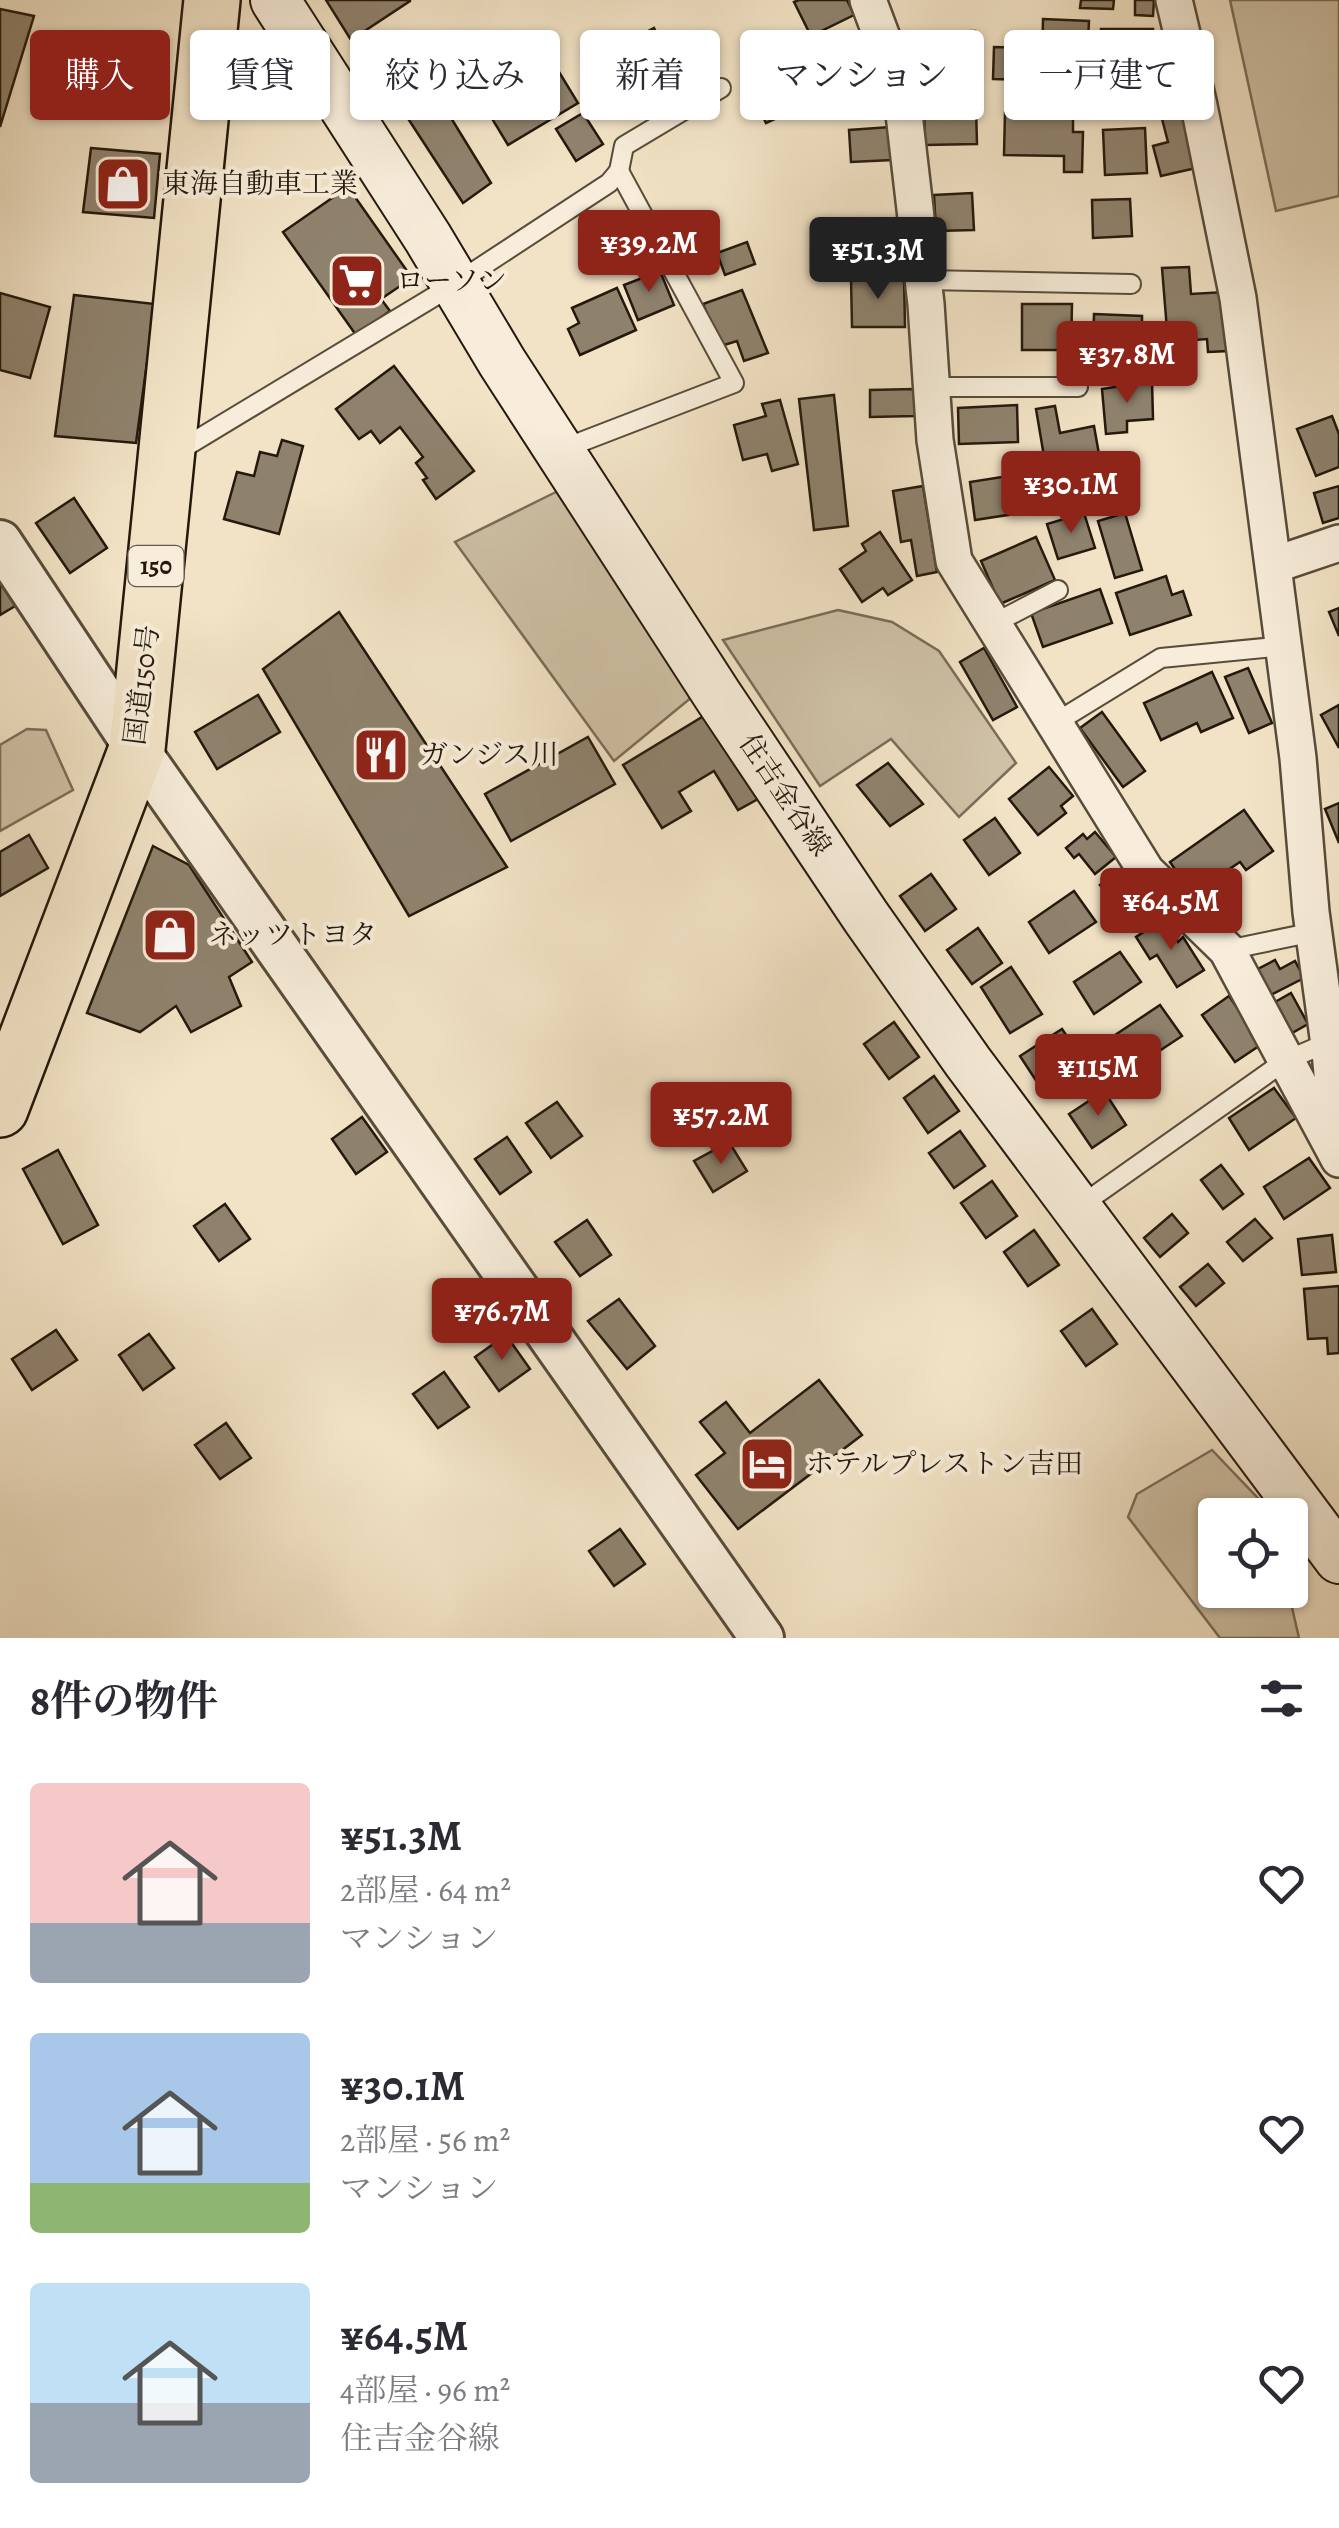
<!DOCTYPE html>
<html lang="ja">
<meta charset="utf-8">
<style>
:root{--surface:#fff;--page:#f7f7f7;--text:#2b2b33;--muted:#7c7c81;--accent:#8f2418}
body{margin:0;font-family:Alegreya,"Noto Serif JP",serif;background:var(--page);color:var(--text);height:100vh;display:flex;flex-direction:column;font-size:38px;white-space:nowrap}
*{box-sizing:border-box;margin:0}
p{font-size:32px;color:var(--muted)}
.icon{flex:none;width:55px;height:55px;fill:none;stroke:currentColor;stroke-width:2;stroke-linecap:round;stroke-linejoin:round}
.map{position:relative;height:1638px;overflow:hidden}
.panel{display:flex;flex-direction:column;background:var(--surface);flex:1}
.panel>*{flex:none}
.hud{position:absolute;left:30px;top:30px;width:1280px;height:90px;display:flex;gap:20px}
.tools{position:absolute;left:1198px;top:1498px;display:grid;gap:20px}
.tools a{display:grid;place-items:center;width:110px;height:110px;border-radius:10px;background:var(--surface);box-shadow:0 2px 8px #0004;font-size:50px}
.price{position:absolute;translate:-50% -85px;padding:0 22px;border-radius:10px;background:var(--accent);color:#fff;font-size:32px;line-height:65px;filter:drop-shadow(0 2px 5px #0008)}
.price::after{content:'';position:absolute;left:50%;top:60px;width:30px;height:22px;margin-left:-15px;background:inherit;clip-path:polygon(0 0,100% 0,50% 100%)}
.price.on{background:#222;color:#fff}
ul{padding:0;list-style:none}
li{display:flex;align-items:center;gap:30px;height:250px;padding:0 30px}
li span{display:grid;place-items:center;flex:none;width:280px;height:200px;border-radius:10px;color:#555}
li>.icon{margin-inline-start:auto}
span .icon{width:120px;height:120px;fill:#fffc;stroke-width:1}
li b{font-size:42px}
h2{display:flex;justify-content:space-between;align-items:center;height:120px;padding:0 30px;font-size:42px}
.chip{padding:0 35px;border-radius:10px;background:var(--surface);box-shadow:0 2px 8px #0004;font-size:35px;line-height:90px}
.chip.on{background:var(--accent);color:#fff}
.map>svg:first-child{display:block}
</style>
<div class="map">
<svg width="1339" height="1638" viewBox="0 0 1339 1638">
<rect width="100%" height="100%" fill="#f2e3c6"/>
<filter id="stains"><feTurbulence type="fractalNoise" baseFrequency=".002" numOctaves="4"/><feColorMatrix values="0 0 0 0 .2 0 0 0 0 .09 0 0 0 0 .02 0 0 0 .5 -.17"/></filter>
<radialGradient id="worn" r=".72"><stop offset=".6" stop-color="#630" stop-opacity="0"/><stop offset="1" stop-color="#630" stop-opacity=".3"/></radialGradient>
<g fill="#cfc1a6" stroke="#7a6d59" stroke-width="2.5">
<path d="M1230,0H1339V196L1276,211Z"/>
<path d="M562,489L692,697L614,761L455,542Z"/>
<path d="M838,610L892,622L939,651L1016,763L959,817L891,739L820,786L723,640Z"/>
<path d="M27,729L46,730L73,790L0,831V745Z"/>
<path d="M1212,1450L1274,1515H1215V1590H1288L1299,1638H1220L1128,1517L1137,1494Z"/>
</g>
<g fill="#8f826d" stroke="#24190c" stroke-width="2.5">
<path d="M326,0H410V1L351,40Z"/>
<path d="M799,0H847L854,15L811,36L794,2Z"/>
<path d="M1081,0H1114L1113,9L1080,8Z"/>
<path d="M1135,0H1154L1153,16L1135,15Z"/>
<path d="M0,9L34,16L0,127Z"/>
<path d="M1043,19L1089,21L1087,63L1042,62Z"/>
<path d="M654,28L681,81L628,108L601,56Z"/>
<rect x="1101" y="29" width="52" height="37"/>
<path d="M975,31V80L937,81L936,32Z"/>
<path d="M869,38L882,71L828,92L815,59Z"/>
<path d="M994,47L1025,48L1023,80L993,79Z"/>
<path d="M526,59L538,78L556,67L578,103L508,145L488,112L511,98L498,77Z"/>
<path d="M799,69L814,101L766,123L751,92Z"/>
<path d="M440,100L491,183L463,203L409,120Z"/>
<path d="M976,107L977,144L925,145L924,109Z"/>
<path d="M1183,110L1196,168L1161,176L1153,146L1168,142L1161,115Z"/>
<path d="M583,113L603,144L576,161L556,129Z"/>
<path d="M1005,113H1073V132H1083L1082,172H1064V156L1004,155Z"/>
<path d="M890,127L892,160L851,162L849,130Z"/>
<path d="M1145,128L1147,173L1105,175L1103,130Z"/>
<path d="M91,148L160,154L154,218L83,212Z"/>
<path d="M348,187L412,278L381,299L390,311L356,335L283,232Z"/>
<path d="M972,193L974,230L936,231L934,195Z"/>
<path d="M1130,199L1132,236L1093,238L1092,200Z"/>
<path d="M747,242L755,264L725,275L717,253Z"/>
<path d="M1189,267L1191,294L1225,292L1229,351L1208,352L1207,339L1168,342L1162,268Z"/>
<path d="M660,271L674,305L638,320L624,285Z"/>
<path d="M904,277L905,327H852L851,278Z"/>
<path d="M617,288L636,330L580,355L568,329L579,323L572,308Z"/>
<path d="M742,290L768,353L744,361L737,341L721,346L703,304Z"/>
<path d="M0,293L50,307L30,378L0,370Z"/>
<path d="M74,295L155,304L136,443L55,436Z"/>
<path d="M1022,304H1072L1071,350H1022Z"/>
<path d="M1094,314L1142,316V353L1093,351Z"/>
<path d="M394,366L474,471L436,499L423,480L427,478L416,463L423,457L400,427L380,443L371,431L359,439L336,409Z"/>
<path d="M1152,381L1153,419L1127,421V432L1106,434L1102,389Z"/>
<path d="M914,389L915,416L870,417V390Z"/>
<path d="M834,395L848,526L814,530L799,399Z"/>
<path d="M780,400L798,464L772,471L767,454L743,460L734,425L766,416L762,404Z"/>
<path d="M1017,405L1018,442L959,444L958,408Z"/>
<path d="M1055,406L1060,433L1094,426L1103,477L1049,486L1036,409Z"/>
<path d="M1332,416L1339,434V467L1316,476L1297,429Z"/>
<path d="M282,440L303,446L279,534L224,519L237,472L254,476L260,452L277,456Z"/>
<path d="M1034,472L1040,510L975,520L970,482Z"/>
<path d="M923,486L937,572L917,576L911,540L901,542L893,491Z"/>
<path d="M1339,486V518L1323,523L1314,493Z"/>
<path d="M74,498L107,548L70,573L36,523Z"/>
<path d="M1084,513L1095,548L1058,559L1047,524Z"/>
<path d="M1125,513L1142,570L1115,578L1098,521Z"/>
<path d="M880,532L912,580L888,595L883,588L862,602L840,569L866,551L862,544Z"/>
<path d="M1036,537L1055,580L1000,604L981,561Z"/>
<path d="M1166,576L1172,595L1183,591L1191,615L1130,635L1116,593Z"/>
<path d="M0,582L17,605L0,615Z"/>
<path d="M1100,589L1112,623L1043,647L1031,613Z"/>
<path d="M1339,608V636L1329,612Z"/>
<path d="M339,612L507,867L409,916L263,669Z"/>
<path d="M984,648L1017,707L993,720L960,662Z"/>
<path d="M1248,668L1272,723L1249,733L1225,677Z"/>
<path d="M1212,672L1233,718L1201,732L1197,723L1161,740L1144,703Z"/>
<path d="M258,695L280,732L217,769L195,732Z"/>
<path d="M1339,705V748L1321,715Z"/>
<path d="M1102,712L1145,771L1123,787L1080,728Z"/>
<path d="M707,714L758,799L738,810L714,771L679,792L691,811L662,828L623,765Z"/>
<path d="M588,737L615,784L511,841L485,794Z"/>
<path d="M888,763L923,804L890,826L857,785Z"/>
<path d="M1049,767L1073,796L1061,806L1066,813L1038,835L1009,799Z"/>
<path d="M1339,803V843L1325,809Z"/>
<path d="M1244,810L1273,851L1246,870L1240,862L1213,880L1222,892L1201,907L1170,862Z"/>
<path d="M995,818L1020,853L989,875L964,840Z"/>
<path d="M1095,832L1116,857L1095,874L1079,854L1074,858L1066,848L1083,834L1087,839Z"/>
<path d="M29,835L48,868L0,896V852Z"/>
<path d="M153,846L189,865L252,962L229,977L241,1006L191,1032L176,1006L140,1032L87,1013Z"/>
<path d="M1125,866L1146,894L1122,913L1100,885Z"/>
<path d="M931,874L956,909L925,931L900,896Z"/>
<path d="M1074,891L1096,922L1049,953L1029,922Z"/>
<path d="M1164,919L1178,942L1183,937L1204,970L1177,987L1157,955L1150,959L1136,937Z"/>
<path d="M978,928L1002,963L972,984L947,950Z"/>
<path d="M1120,952L1141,982L1094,1014L1074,982Z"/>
<path d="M1275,960L1280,969L1295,961L1304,978L1267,997L1254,971Z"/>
<path d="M1011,967L1042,1014L1010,1033L981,987Z"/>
<path d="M1291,993L1308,1024L1285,1037L1268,1006Z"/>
<path d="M1229,996L1262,1044L1235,1062L1202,1015Z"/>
<path d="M1160,1005L1182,1036L1135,1067L1115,1035Z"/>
<path d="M894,1022L919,1057L889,1079L864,1044Z"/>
<path d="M1062,1029L1083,1060L1053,1080L1049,1074L1037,1082L1020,1056Z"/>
<path d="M934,1076L959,1111L928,1133L904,1098Z"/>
<path d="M1274,1088L1296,1118L1249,1150L1229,1118Z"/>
<path d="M1104,1091L1126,1125L1092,1148L1069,1114Z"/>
<path d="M557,1102L582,1136L551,1158L526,1123Z"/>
<path d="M362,1117L387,1152L356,1174L332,1139Z"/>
<path d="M960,1131L985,1166L954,1188L929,1153Z"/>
<path d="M507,1137L531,1172L500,1194L475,1159Z"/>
<path d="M729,1142L747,1171L713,1192L694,1161Z"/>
<path d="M58,1150L98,1225L63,1244L23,1169Z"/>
<path d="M1309,1158L1330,1188L1284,1219L1264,1187Z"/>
<path d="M1221,1165L1243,1194L1223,1209L1201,1180Z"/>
<path d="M992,1181L1017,1216L986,1238L961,1203Z"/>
<path d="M225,1204L250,1239L219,1261L194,1226Z"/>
<path d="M1172,1214L1188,1233L1160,1257L1144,1238Z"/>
<path d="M1255,1219L1272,1238L1243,1261L1227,1242Z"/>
<path d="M587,1220L611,1255L580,1276L555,1242Z"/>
<path d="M1034,1230L1059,1265L1028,1286L1004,1252Z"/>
<path d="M1332,1235L1336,1272L1302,1275L1298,1239Z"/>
<path d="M1208,1264L1224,1283L1196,1306L1180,1287Z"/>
<path d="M1339,1286V1353L1328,1354L1327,1338L1308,1339L1304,1289Z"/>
<path d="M619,1299L655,1346L627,1369L588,1321Z"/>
<path d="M1092,1309L1117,1344L1086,1366L1061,1331Z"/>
<path d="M56,1330L77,1360L32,1390L12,1359Z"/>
<path d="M149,1334L174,1368L143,1390L119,1355Z"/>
<path d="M506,1335L530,1369L499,1391L475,1357Z"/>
<path d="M444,1372L469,1407L438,1428L413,1394Z"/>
<path d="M819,1380L862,1435L738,1529L696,1475L725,1453L700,1422L726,1402L750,1433Z"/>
<path d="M226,1423L251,1458L220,1479L195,1445Z"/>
<path d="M620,1529L645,1564L614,1586L589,1551Z"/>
</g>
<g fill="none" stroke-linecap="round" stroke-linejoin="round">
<g stroke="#584c3a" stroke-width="22">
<g id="service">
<path d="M619,171L624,146L721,88"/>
<path d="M923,280L1131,284"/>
<path d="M931,387H1078"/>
<path d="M175,453L455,284L609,183L619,171L734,383L560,450"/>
<path d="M993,624L1058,590"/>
<path d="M1055,723L1161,658L1284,646"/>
<path d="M1227,950L1314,932"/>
<path d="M1077,1208L1285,1061L1329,1042"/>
</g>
</g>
<g stroke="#584c3a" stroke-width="40">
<g id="minor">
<path d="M868,0L901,88L926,304L935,440L954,561L1146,871L1227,950L1339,1159"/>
<path d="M1174,0L1198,101L1238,298L1298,758L1311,912L1330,1052L1339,1146"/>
<path d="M1274,565L1339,543"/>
</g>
</g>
<g stroke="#584c3a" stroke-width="48">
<path id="tertiary" d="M0,542L137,749L762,1638"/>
</g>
<g stroke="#24190c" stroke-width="52">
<path id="secondary" d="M275,0L428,238L502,362L718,696L866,917L968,1062L1339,1559"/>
</g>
<g stroke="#24190c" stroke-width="60">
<path id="trunk" d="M0,1109L137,749L212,0"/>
</g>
<use href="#service" stroke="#f7edda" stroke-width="18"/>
<use href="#minor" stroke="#f7edda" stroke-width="35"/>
<use href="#tertiary" stroke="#f7edda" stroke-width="42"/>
<use href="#secondary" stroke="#f7edda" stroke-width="48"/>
<use href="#trunk" stroke="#f2e3c6" stroke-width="55"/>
</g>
<defs>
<g id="shop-square" transform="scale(2.875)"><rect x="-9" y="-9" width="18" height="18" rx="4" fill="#8f2418" stroke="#f7edda"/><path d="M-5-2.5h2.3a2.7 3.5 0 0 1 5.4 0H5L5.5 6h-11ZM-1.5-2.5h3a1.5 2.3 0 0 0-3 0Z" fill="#fff"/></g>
<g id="supermarket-square" transform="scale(2.875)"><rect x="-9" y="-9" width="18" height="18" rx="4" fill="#8f2418" stroke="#f7edda"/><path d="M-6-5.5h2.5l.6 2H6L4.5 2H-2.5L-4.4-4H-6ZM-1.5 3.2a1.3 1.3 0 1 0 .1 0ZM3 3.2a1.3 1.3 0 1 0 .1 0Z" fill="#fff"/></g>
<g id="restaurant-square" transform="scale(2.875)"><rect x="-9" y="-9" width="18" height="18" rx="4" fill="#8f2418" stroke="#f7edda"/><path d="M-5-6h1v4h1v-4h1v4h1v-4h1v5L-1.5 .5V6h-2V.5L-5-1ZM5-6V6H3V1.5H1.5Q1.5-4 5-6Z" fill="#fff"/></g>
<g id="hotel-square" transform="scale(2.875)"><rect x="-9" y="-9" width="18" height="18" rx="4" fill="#8f2418" stroke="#f7edda"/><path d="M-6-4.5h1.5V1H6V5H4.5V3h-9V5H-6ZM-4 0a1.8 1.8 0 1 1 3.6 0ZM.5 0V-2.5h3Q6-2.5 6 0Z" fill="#fff"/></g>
</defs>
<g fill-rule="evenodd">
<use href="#shop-square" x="123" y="184"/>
<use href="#supermarket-square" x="357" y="281"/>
<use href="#restaurant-square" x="381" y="755"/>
<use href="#shop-square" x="170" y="935"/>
<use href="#hotel-square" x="767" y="1464"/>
</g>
<g text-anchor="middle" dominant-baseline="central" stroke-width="8" stroke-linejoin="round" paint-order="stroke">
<rect fill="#f7edda" stroke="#63594a" stroke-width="2.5" x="128.5" y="546" width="55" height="40" rx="8"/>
<g font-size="25" font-weight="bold" fill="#24190c">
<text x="156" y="566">150</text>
</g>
<g font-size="28" fill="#24190c" stroke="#f7edda" text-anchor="start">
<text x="162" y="184">東海自動車工業</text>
<text x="396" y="281">ローソン</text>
<text x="420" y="755">ガンジス川</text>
<text x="209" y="935">ネッツトヨタ</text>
<text x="806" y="1464">ホテルプレストン吉田</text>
</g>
<g font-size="28" fill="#24190c" stroke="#f7edda">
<text transform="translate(142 685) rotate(-83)">国道150号</text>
<text transform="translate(785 795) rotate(56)">住吉金谷線</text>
</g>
</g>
<rect width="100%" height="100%" filter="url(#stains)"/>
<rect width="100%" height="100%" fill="url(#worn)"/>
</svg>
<div class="tools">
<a><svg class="icon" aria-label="locate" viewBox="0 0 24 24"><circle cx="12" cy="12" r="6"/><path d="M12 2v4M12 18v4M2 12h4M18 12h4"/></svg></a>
</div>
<b class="price" style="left:649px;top:295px">¥39.2M</b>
<b class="price on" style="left:878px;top:302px">¥51.3M</b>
<b class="price" style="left:1127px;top:406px">¥37.8M</b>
<b class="price" style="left:1071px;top:536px">¥30.1M</b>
<b class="price" style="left:1171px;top:953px">¥64.5M</b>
<b class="price" style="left:1098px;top:1119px">¥115M</b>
<b class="price" style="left:721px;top:1167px">¥57.2M</b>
<b class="price" style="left:502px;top:1363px">¥76.7M</b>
<div class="hud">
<a class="chip on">購入</a>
<a class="chip">賃貸</a>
<a class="chip">絞り込み</a>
<a class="chip">新着</a>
<a class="chip">マンション</a>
<a class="chip">一戸建て</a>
</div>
</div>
<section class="panel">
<h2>8件の物件<svg class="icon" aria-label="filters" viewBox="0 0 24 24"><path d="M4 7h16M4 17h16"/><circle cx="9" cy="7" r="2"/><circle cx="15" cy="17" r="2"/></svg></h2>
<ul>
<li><span style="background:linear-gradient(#f6c9c9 70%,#9aa5b1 0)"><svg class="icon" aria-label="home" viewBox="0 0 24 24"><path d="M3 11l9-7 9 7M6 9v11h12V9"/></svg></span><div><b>¥51.3M</b><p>2部屋 · 64 m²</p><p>マンション</p></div><svg class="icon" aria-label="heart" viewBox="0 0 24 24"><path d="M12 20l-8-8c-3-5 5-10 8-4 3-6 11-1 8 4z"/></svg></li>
<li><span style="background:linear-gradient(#a9c7e8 75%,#8fb573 0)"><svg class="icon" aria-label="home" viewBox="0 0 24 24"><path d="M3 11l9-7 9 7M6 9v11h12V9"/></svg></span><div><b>¥30.1M</b><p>2部屋 · 56 m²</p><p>マンション</p></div><svg class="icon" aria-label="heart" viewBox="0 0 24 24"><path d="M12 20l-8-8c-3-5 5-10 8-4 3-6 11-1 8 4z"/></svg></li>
<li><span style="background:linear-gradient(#bfe0f5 60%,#9aa5b1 0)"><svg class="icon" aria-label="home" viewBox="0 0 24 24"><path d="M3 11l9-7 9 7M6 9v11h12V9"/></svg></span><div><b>¥64.5M</b><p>4部屋 · 96 m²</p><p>住吉金谷線</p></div><svg class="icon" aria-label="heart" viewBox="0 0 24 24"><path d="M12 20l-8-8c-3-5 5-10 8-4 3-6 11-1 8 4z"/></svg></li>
</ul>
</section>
